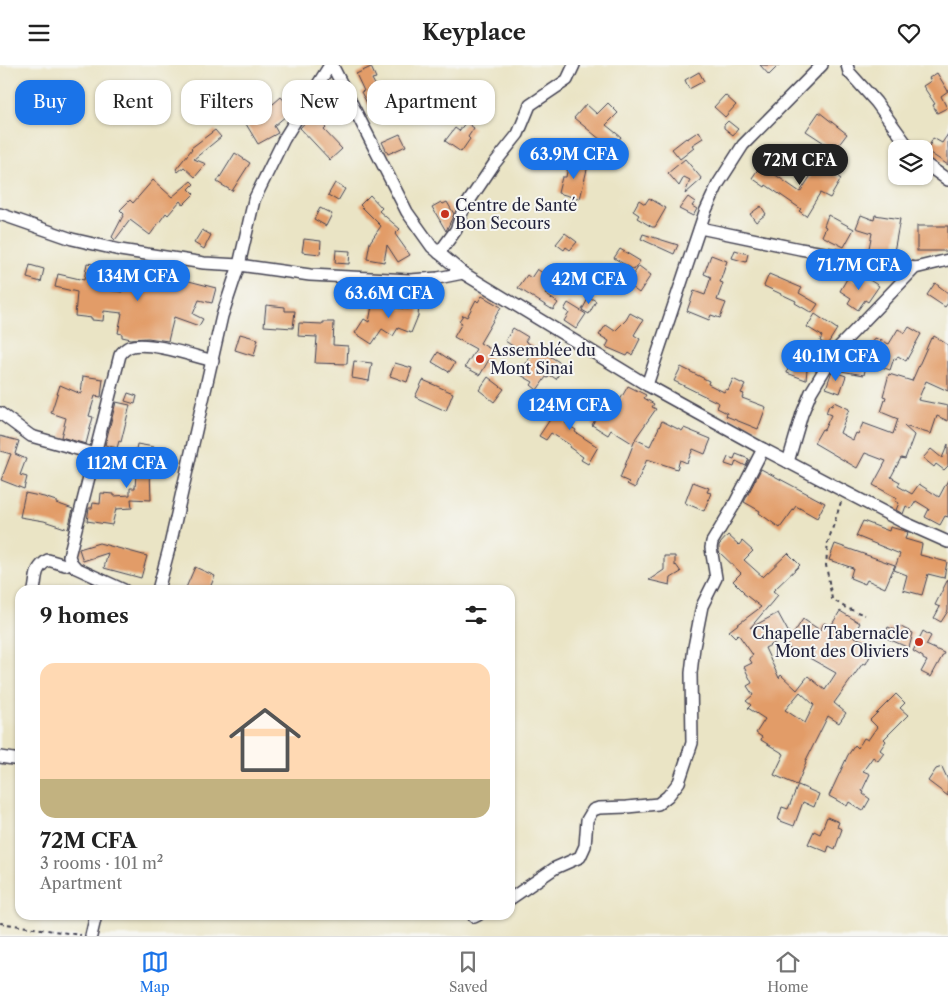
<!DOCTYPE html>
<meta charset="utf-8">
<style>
:root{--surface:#fff;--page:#f6f6f6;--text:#222;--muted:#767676;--line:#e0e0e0;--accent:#1a73e8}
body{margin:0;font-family:"Libre Caslon Text",serif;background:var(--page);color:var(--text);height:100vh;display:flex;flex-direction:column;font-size:19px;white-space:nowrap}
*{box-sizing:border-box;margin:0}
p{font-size:16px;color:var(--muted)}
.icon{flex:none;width:28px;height:28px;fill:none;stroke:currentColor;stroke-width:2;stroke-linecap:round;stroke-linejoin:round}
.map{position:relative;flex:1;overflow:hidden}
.panel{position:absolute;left:15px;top:520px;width:500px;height:335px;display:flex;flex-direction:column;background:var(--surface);border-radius:15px;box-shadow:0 1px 4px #0004}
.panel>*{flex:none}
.top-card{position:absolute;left:15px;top:15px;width:500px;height:45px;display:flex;gap:10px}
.controls{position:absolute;left:888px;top:75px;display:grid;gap:10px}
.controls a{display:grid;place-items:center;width:45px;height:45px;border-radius:10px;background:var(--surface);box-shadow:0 1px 4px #0004;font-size:25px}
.price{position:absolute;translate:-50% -42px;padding:0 11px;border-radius:18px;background:var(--accent);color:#fff;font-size:16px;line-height:32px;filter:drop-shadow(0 1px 2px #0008)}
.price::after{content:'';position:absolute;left:50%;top:30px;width:15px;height:11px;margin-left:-8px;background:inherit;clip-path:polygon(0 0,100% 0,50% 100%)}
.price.active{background:#222;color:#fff}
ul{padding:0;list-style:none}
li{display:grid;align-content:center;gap:10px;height:265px;padding:0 25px}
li+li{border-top:1px solid var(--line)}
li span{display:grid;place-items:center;height:155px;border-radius:15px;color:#555}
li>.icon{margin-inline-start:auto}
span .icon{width:90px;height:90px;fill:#fffc;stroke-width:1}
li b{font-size:21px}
h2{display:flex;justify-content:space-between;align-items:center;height:60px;padding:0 25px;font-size:21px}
.chip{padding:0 18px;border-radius:15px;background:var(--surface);box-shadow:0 1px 4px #0004;font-size:18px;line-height:45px}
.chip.active{background:var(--accent);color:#fff}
header{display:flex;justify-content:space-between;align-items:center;height:65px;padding:0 25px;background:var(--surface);font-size:22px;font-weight:700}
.tab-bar{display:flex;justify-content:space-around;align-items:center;height:70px;border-top:1px solid var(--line);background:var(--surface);font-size:14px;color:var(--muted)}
.tab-bar a{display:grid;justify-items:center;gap:2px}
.tab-bar .active{color:var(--accent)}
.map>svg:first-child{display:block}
</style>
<header><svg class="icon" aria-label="menu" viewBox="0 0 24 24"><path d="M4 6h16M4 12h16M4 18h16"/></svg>Keyplace<svg class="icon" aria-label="heart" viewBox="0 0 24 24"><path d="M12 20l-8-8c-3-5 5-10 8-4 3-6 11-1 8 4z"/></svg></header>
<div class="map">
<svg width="948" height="871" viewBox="0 0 948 871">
<rect width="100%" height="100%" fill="#f6f6f2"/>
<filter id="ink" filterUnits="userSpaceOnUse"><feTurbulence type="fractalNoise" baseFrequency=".02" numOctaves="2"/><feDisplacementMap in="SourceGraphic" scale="10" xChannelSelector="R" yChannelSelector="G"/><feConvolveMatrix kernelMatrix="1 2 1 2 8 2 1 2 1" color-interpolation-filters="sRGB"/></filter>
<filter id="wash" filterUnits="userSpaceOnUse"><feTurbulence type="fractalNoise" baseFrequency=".0096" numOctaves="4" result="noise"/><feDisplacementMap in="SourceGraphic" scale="20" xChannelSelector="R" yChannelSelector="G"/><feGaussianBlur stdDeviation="1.12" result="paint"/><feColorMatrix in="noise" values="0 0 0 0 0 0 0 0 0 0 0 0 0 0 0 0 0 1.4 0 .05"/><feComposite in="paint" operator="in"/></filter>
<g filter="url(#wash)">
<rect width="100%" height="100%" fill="#eae4c5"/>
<g id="blocks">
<g fill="#e29c67" fill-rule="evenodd">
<path d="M760,0H779L769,10Z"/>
<path d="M371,2L376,13L372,14L384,36L370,44L361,27L364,26L356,9Z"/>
<path d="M699,7L704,16L689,24L685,15Z"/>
<path d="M937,8L948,26L941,31L947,43L937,48L933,40L935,39L923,21L931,16L929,13Z"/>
<path d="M470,20L485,29L474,47L460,38Z"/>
<path d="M725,30L736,40L725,52L714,42Z"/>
<path d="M281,32L293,45L274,61L278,68L258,79L246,59L260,50L257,45L263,41V38L273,39Z"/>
<path d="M608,38L618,48L606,60L621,72L612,84L574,53L586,39L597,49Z"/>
<path d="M819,47L847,69L835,85L806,66Z"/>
<path d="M312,50L326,63L324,65L342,84L330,95L300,63Z"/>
<path d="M728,56L738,64L733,70L724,63V60Z"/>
<path d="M466,57L474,63L468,72L470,74L461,87L445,76L455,63L459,66Z"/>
<path d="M215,65L221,72L194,94L206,99L195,112L184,102L178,107L176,104L192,84L191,83Z"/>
<path d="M699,66L703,73L692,80L694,83L680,94L672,84L686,73L687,74Z"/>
<path d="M400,69L406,81L388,89L382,77Z"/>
<path d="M948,69V100L927,86L933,73L942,78Z"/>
<path d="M235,88L250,98L232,126L217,117Z"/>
<path d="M685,94L702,114L685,129L690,115L684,112L679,121L668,108Z"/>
<path d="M569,96L588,100L580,134L558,128L562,112H566Z"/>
<path d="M763,97L776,106L774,109L800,127L816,103L819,105L822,100L841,114L830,133L820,128L806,151L799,146L801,144L766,120L765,122L752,113Z"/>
<path d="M153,115L172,132L191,116L194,119L189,124L194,129L183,140L180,136L168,150L166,148L150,170L130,155L115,175L112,172L124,149L120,145L130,135L133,138Z"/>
<path d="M335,118L345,124L338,136L328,130Z"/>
<path d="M370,130L382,143L379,146L400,164L395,169L410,190L398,197L387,180L384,197L367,194L370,177L381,161L360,140Z"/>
<path d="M688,132L695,137L692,141L697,144L693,151L679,144Z"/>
<path d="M649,133L666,143L655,162H652L637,153L639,150L633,146L639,135L645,139Z"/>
<path d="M441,137L443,139L447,137L454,149L446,166L432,142Z"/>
<path d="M761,141L766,149L756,157L750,149Z"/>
<path d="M320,143L332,149L326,161L314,154Z"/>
<path d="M828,150L854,164L844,182L822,171L826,162L824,161Z"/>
<path d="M861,150L874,155L875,150L900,154L893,192L868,188L872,168L856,163Z"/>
<rect x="917" y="161" width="31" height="25"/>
<path d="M202,165L211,170L204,184L194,178Z"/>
<path d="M565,168L577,177L570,185L566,182L564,185L556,179Z"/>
<path d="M643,169L678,180L674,189L641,174Z"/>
<path d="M304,174L321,176L320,189L302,187Z"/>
<path d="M620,184L640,196L634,205L614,193Z"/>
<path d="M336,185L350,186L349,199L335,198Z"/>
<path d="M735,185L748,189L746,197L732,193Z"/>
<path d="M711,190L727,196L720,217L723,218L717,235L726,238L720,253L711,250L709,255L687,246L694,226L705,230L711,212L704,209Z"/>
<path d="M87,198L106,201L105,204L110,205L107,225L122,227V223L144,227L149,206L157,208L156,212L184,219L185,215L216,223L212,238L199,235L193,249L203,254L199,261L174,252L168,276L148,273L131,274L122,272V269L118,268L122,248L104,246L103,256L92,255V253L75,251L77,227L55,222L58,209L84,215Z"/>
<path d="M30,200L44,204L41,217L27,213Z"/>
<path d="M639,201L651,210L639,228L627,219Z"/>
<path d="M537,204L552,215L546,225L547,226L545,229L558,238L553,245L518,223L527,210L531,213Z"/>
<path d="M769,209L802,223L799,228L818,239L812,248L795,238L796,236L764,221Z"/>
<path d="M860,209L879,221L868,237L865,235L858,245L848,238L851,233L840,226L848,212L855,217Z"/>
<path d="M935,218L948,228V238L945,242L927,230Z"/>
<path d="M410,230L420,231L418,251L411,268L398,263L393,271L382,264L372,279L355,268L364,254L369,257L373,235L391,239V243L409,244Z"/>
<path d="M482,231L501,242L480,278L494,286L480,310L465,302L476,284L454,272L462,258L459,256L463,250L467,252L476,235L478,237Z"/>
<path d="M589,232L596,236L589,249L582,245Z"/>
<path d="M568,238L586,249L576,264L564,256L569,248L564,245Z"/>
<path d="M266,240L285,242V246H295L293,263L264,261Z"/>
<path d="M630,248L643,255L634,270L640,274L632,290L629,288L627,291L606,282L609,276L599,270L606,260L615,266L626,255Z"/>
<path d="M815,249L837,264L827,280L820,276L822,271L807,262Z"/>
<path d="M323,257H334L333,280L348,281L347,299L315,298L317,272L298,271L299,258L323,259Z"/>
<path d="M909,262L921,269L906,296L898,291L896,294L894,293L890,305L879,301L884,287L872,280L875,273L889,279L898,264L905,268Z"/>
<path d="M513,263L528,272L525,276L564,300L556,314L550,310L548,313L546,312L537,325L531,320L533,317L519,309L530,292L505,276Z"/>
<path d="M240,269L258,274L254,291L235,285Z"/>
<path d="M934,271L948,280V326L926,316L918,335L948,341V356L937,351L931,369L904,361L914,370L905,394L901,393L891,412L900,417L898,421L912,429L919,419L939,432L948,415V452L945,451L940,460L925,452L929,444L916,436L911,444L906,441L903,449L896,445L899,438L895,436L897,433L873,420L886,396L865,388L857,403L814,378L822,364L824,365L831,350L826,348L829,340L832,341L834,337L849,344L840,368L853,375L856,368L858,369L863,358L893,369L898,354L881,347L886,332L883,331L889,309L912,316L931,273L932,274Z"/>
<path d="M861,284L869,287L864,310L841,306L845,291L858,294Z"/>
<path d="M438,287L455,298L449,307L432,297Z"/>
<path d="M791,290L808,294L805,304H807L806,315L787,308Z"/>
<path d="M354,296L372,298L369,316L352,313Z"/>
<path d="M395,298L412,303L407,317L390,311Z"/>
<path d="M681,302L709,316L708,319L724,327L726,324L728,325L733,314L745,320L741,328L744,329L742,333L766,342L758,364L726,351L727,348L717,343L719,338L674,316Z"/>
<path d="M832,306L846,311L840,328L826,323Z"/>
<path d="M83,311L103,314L101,332L95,331L89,351L93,352L86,379L61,372L66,353L51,348L60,320L81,329Z"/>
<path d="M488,312L504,324L494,337L479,325Z"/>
<path d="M423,315L453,328L446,346L415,332Z"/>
<path d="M628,321L646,330L644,333L654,339L652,342L656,344L635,374L650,381L662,356L682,366L684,363L711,374L705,389L693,384L687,398L680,395L677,404L647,394L635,423L627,419L629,417L620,413L635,375L632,378L611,365L608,370L592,360L602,343L607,346L614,332L620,335Z"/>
<path d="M128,328L137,331L135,339L125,336Z"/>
<path d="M537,329L543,337L530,346L522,333Z"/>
<path d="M575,330L588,338L583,346L577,341L565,358L576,365L575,367L598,382L588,399L581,395L583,392L569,382L570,380L551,368L546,375L539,371L557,344L563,348Z"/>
<path d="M116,337L130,340L121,377L119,376L117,383L105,380Z"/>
<path d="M0,371L19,376L15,389L26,394L20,410L27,412L24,424L1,415L11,389L0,386Z"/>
<path d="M137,379L154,382L153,388H154L152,405H150L151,435L131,434L132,443L116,444L112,460L87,456L89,443H92L93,438L100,439L101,428L114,429V431L130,430V423H135L136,409H132Z"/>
<path d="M948,379V401L944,405L936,399L934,402L923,393L931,384L942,393Z"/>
<path d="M736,389L749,394L746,401L736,396L734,402L725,399L728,392L734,394Z"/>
<path d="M761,404L825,438L817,453L796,441L780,463L759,448L760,446L744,437Z"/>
<path d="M693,417L709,423L707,427L711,428L704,446L685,438Z"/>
<path d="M25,428L44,432L56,436V438L73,444L68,464L44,456L20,452Z"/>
<path d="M863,456L889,466L890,462L908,467L905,474L922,479L920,490L947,497L944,513L928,509L922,530L903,525L907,510L894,505L900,489L856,471Z"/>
<path d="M728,470L739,480L742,476L753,486L744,495L763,512L788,488L800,500L773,526L778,530L750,563L778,548L790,570L765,583L779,613L781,610L797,625L808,611L825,625L836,608L797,586L793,589L787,579L803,554L820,565L824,558L831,561L840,546L860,558L853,571L875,581L866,599L863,598L834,638L846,648L839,658L828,651L805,697L806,698L797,720L774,710L784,689L761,675L762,672L756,668L765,654L748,643L751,640L746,636L753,630L747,621L752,618L744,602L752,598L749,593L753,590L738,569L735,572L729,566L761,542L743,528L744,527L733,516L741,508L719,487V480ZM800,627L814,640L805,658L785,645Z"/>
<path d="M99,478L147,491L141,513L104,503L108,488L83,496L79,484Z"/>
<path d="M835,479L895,500L885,523L867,515L865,519L850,513L853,503L829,495Z"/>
<path d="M664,491H675V501L676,500L681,507L671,513L670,520L649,515L664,505Z"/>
<path d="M195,502L215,511L209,525H185Z"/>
<path d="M948,514V546L941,557L934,553L940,542L935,540Z"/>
<path d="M91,518L106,525H88Z"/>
<path d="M897,560L913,568L909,583L884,572L888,562L895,565Z"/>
<path d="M923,566L931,571L926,580L944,588L931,612L921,607L927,596L923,594V592L913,586Z"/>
<path d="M896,629L905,638L900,643L908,650L884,674L886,676L880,685L884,688L878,696L873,692L863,706L870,709L862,726L864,727L863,729L870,734L863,746L849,737L847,741L829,731L848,690L855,680L858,683L864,673L868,675L877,662L870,655Z"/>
<path d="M942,702L948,715V731L928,716L936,704Z"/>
<path d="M798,720L819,729L814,742L803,737L794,761L778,755L782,742L788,744Z"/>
<path d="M827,752L839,757L837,762L842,764L835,784L829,781L827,787L808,779L814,766L820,769Z"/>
</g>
</g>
</g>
<g filter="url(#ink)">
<use href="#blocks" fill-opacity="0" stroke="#403f50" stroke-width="1"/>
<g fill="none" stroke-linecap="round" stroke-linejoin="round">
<g stroke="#403f50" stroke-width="14">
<g id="minor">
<path d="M332,0L407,147L432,182L463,208L647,320L763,384L903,457L948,477"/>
<path d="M847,0L849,7L876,37L910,84"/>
<path d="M924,98L948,115"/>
<path d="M0,149L72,174L120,185L204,198L239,200L310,210L410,215L438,213L463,208"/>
<path d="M700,163L800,184L915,203"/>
<path d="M439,188L456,165L463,145L494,99L518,69L530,40L567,15L574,0"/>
<path d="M647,320L705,147L718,119L743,80L822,0"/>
<path d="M0,348L31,371L95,389"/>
<path d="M788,397L802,349L811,327L837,284L915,203L948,195"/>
<path d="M34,525C37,511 34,504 48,495L65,500L71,497"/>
<path d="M124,525L76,503L71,497L69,491L120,290C123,286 125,284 129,282C147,275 194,291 213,296"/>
<path d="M158,525L170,480L222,251L239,200L254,135L284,74L330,0"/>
<path d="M0,692L20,695"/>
<path d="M510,834L555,803L580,792L585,781L587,755L593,745L599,743L627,742L658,739L668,731L679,717L692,678L691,608L694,582L702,541L716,513L711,483L712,477L733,442L763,384"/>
<path d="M473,850L474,852L478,850"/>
<path d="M91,871L96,850"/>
</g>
</g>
<g stroke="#403f50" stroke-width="2" stroke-dasharray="4 4" stroke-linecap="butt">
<path d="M841,437L828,477L826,500L832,534L846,543L865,550"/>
<path d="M0,858L81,870"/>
</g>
<use href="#minor" stroke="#fff" stroke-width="11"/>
</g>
</g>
<g fill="#c8321e" stroke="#f6f6f2" stroke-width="2">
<circle cx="445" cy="149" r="5"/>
<circle cx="480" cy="294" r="5"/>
<circle cx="919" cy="577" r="5"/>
</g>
<g text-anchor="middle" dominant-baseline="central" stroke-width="4" stroke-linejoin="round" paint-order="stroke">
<g font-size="16" fill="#22223b" stroke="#f6f6f2" text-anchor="start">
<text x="455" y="140">Centre de Santé<tspan x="455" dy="18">Bon Secours</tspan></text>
<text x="490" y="285">Assemblée du<tspan x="490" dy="18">Mont Sinai</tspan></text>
<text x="909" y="568" text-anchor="end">Chapelle Tabernacle<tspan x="909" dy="18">Mont des Oliviers</tspan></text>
</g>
</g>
</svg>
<div class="controls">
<a><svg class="icon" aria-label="layers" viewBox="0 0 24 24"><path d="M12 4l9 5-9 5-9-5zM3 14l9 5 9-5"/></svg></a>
</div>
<b class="price" style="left:574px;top:115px">63.9M CFA</b>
<b class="price active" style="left:800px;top:121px">72M CFA</b>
<b class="price" style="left:859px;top:226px">71.7M CFA</b>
<b class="price" style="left:138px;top:237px">134M CFA</b>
<b class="price" style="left:589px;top:240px">42M CFA</b>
<b class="price" style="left:389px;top:254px">63.6M CFA</b>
<b class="price" style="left:836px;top:317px">40.1M CFA</b>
<b class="price" style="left:570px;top:366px">124M CFA</b>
<b class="price" style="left:127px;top:424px">112M CFA</b>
<div class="top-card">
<a class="chip active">Buy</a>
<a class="chip">Rent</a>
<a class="chip">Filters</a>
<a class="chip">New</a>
<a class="chip">Apartment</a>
</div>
<section class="panel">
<h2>9 homes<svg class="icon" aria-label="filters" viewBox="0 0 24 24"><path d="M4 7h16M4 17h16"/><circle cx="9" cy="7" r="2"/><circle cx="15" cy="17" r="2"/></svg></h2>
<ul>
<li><span style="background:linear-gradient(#ffd9b3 75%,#c2b280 0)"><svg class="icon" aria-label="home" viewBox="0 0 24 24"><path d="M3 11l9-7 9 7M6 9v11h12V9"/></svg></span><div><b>72M CFA</b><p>3 rooms · 101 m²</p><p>Apartment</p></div></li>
</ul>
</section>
</div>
<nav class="tab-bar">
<a class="active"><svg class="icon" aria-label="map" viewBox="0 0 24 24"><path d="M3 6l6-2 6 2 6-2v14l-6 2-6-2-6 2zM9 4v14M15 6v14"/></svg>Map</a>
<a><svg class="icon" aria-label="saved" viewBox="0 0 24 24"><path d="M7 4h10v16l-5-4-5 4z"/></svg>Saved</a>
<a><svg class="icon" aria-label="home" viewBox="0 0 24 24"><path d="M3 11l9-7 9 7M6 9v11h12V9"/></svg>Home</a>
</nav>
